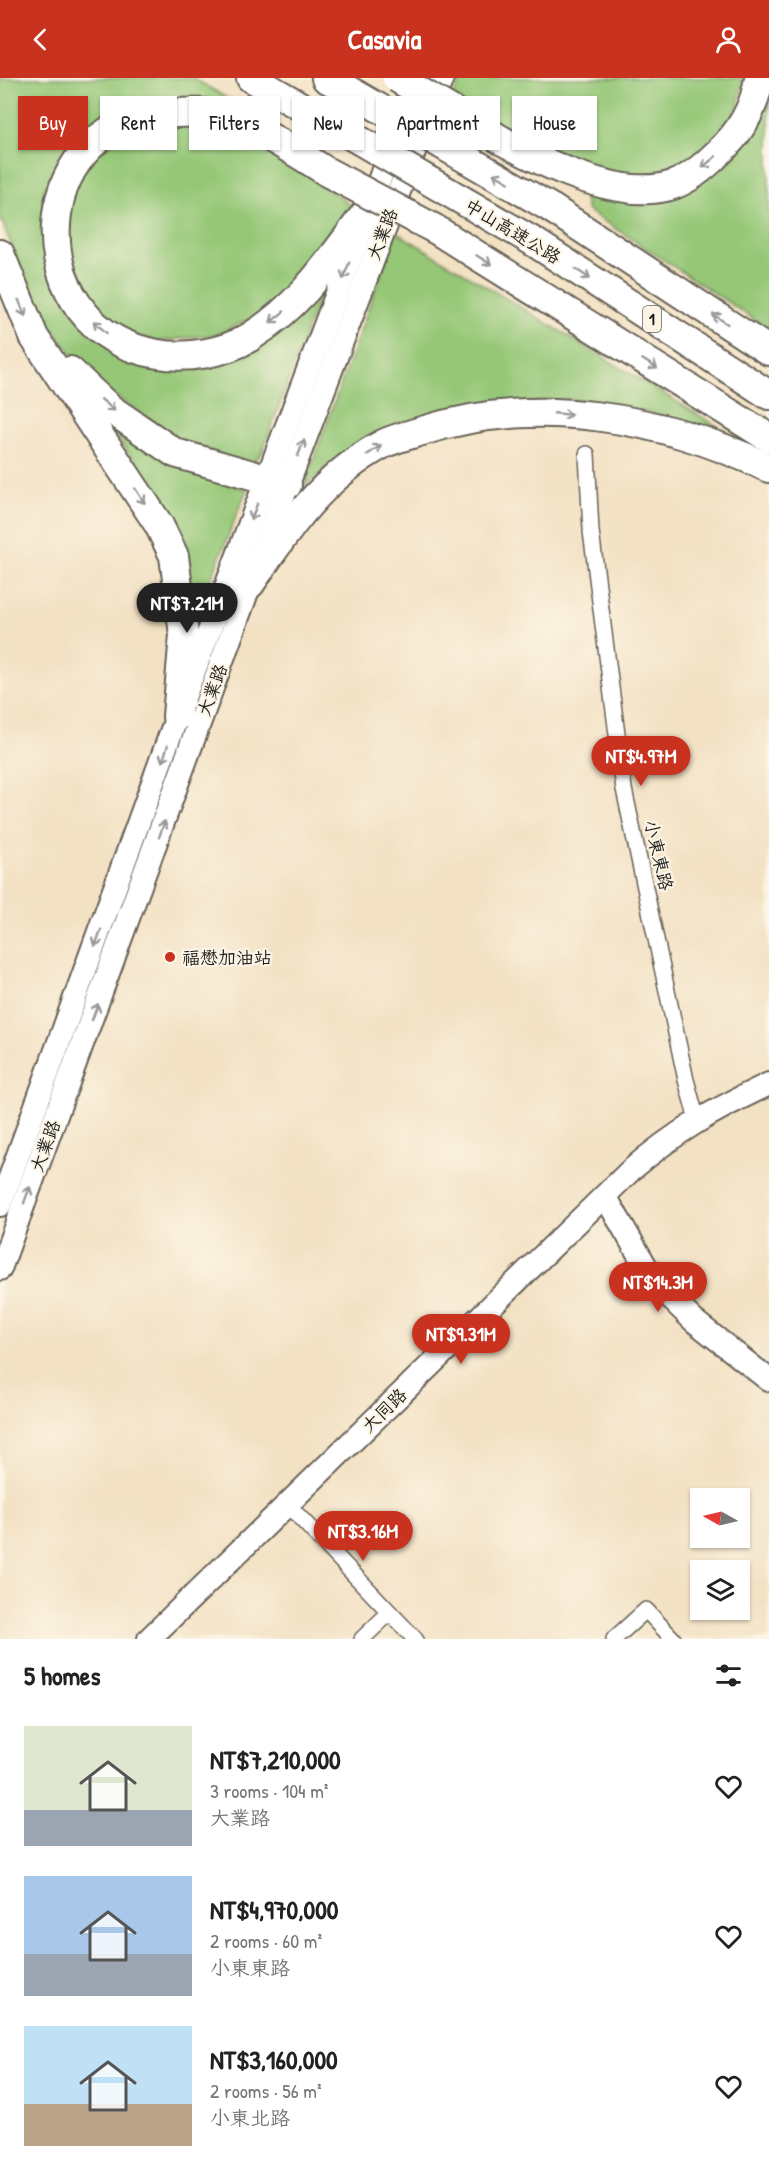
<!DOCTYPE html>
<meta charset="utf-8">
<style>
:root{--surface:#fff;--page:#f2f2f2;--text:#222;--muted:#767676;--accent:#c8321e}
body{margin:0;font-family:"Patrick Hand","LXGW WenKai TC",sans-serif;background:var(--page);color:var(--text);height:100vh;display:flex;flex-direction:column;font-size:22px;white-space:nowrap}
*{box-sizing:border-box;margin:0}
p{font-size:20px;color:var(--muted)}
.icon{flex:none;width:33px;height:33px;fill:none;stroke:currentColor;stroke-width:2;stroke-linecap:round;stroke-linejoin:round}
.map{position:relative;height:1561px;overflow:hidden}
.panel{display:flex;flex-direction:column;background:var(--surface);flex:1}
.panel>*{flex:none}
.hud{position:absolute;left:18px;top:18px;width:734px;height:54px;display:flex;gap:12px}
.needle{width:39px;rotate:278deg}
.buttons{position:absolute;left:690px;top:1410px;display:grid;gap:12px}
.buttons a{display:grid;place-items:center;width:60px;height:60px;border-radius:0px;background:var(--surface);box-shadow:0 2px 4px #0004;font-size:30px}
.price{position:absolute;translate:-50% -51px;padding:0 14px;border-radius:21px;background:var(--accent);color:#fff;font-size:20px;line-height:39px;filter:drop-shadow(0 2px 3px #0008)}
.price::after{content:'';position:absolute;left:50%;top:36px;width:18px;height:14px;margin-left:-9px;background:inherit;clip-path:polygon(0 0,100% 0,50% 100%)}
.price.on{background:#222;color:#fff}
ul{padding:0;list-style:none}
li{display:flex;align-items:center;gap:18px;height:150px;padding:0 24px}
li span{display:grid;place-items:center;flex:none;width:168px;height:120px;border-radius:0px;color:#555}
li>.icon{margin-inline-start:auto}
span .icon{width:72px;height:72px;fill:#fffc;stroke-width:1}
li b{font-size:26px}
h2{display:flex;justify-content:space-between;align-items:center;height:72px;padding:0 24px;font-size:26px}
.tag{padding:0 21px;border-radius:0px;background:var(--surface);box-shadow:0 2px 4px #0004;font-size:21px;line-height:54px}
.tag.on{background:var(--accent);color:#fff}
header{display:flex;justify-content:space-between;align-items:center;height:78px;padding:0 24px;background:var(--accent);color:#fff;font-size:27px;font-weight:800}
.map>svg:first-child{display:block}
</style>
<header><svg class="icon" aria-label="back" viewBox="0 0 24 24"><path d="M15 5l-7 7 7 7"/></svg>Casavia<svg class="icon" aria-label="person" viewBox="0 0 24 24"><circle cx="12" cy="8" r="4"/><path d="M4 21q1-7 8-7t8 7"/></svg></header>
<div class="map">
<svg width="769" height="1561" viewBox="0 0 769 1561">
<rect width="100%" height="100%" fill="#fcf5e5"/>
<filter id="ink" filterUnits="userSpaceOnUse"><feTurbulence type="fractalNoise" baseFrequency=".0167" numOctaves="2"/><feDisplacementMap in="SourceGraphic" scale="12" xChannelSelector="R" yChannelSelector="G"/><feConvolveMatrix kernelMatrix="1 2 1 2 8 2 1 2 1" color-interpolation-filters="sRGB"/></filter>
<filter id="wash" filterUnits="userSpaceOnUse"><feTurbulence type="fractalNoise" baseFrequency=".008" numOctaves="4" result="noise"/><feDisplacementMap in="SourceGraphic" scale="24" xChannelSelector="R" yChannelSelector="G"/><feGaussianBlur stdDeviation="1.35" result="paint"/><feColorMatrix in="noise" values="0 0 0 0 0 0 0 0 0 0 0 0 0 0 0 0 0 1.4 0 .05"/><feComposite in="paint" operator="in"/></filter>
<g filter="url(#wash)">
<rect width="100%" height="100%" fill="#f3e1c3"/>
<g fill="#95c777" stroke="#58724a" stroke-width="1.5">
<path d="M0,0H193L276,49L230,28L178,20L114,35L72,73L43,118L46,175L72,231L173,290L321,213L262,375L250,387L178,361L89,300L37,229L0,139Z"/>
<path d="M462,0H744L737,32L711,66L678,89L648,102L566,89L450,22Z"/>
<path d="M769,21V251L587,132L584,119L643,126L680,115L712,93L751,59Z"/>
<path d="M211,45L293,83L352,129L306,199L267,233L218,256L156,264L117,250L86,217L65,162L72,109L104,65L158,47Z"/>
<path d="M396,154L750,368L652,335L566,321L469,332L355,371L304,408Z"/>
<path d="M124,355L205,400L247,411L194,543L174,445L117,358Z"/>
</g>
</g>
<g filter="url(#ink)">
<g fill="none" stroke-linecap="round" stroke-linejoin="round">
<g stroke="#676156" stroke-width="18">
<g id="street">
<path d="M587,376L591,453L624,711L686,1002L697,1042"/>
<path d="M289,1428L415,1561"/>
<path d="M362,1561L389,1535"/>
<path d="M614,1561L646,1532L673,1561"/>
</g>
</g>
<g stroke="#676156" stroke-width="26">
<g id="secondary">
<path d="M605,1118L656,1206L693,1242L769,1302"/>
<path d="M0,1127L177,638L369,131L416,0"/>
<path d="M0,1191L250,506L442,0"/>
<path d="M149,1561L630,1093C676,1053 714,1032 769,1006"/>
</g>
</g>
<g stroke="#676156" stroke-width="32">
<g id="highway">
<path d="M251,0L340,51"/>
<path d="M326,0L355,16"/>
<path d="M503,63C547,87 622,124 673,107C689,101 706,87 718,75C740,55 755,29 759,0"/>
<path d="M327,94C291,71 253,46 210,36C196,33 179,35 165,36C22,46 19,254 158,276C187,281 224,275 250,259C304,225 331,180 369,131"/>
<path d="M551,130L769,273"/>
<path d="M435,151L769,360"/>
<path d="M534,164L769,317"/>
<path d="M0,176L34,259L159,447L174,478L184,557L177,638"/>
<path d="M70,293L109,330L175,375L287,407"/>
<path d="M250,506C288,450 322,399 383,366C395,360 409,357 422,353C536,316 662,339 769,390"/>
</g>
</g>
<use href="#street" stroke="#fff" stroke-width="15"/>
<use href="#secondary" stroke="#fff" stroke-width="22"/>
<use href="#highway" stroke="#fff" stroke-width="28"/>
<g stroke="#676156" stroke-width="32" stroke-linecap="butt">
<g id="highway-bridge">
<path d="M397,0L503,63"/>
<path d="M355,16L551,130"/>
<path d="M340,51L534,164"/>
<path d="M327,94L435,151"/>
</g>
</g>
<use href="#highway-bridge" stroke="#fff" stroke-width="28"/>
</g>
<defs><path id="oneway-shaft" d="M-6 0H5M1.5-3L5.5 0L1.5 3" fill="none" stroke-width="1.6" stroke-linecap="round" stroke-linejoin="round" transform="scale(1.5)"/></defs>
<g stroke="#999">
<use href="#oneway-shaft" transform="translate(709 84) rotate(140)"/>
<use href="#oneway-shaft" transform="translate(501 100) rotate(-150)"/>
<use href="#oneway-shaft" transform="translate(484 182) rotate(32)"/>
<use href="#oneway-shaft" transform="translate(346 193) rotate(111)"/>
<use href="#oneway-shaft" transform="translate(583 196) rotate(33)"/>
<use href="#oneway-shaft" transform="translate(22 230) rotate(68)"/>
<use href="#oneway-shaft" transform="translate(277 239) rotate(142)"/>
<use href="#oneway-shaft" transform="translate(720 241) rotate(-147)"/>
<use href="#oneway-shaft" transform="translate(100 249) rotate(-138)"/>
<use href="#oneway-shaft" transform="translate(650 286) rotate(32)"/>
<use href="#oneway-shaft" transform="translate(108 327) rotate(40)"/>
<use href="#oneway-shaft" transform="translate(563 336) rotate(5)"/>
<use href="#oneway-shaft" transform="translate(301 370) rotate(-69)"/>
<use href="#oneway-shaft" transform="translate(374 372) rotate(-35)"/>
<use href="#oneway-shaft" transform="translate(140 418) rotate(57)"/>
<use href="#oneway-shaft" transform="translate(254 434) rotate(111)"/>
<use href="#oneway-shaft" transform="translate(165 676) rotate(108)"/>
<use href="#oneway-shaft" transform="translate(162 751) rotate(-70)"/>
<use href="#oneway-shaft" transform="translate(98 860) rotate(110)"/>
<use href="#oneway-shaft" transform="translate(95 934) rotate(-70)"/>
<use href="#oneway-shaft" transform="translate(27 1117) rotate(-70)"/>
</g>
</g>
<circle fill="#c8321e" stroke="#fcf5e5" stroke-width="2" cx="170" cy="879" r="6"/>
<g text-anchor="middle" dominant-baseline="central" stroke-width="4.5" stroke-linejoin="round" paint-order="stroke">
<rect fill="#fcf5e5" stroke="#5f5d58" stroke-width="1.5" x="643" y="228" width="18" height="26" rx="4.5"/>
<g font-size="16" font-weight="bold" fill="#1c1c1c">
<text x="652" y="241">1</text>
</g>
<g font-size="18" fill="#1c1c1c" stroke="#fcf5e5">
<text transform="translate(513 153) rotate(31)">中山高速公路</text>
<text transform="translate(382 156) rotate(-69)">大業路</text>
<text transform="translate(212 612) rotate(-70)">大業路</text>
<text transform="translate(659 777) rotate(77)">小東東路</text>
<text transform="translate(45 1068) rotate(-70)">大業路</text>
<text transform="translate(384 1332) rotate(-44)">大同路</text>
</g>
<g font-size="18" fill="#1c1c1c" stroke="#fcf5e5" text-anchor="start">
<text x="182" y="879">福懋加油站</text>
</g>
</g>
</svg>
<div class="buttons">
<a><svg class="needle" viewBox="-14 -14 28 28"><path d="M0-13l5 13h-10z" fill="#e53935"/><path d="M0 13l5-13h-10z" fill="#767676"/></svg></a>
<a><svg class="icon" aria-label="layers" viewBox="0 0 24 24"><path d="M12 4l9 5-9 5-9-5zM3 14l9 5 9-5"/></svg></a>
</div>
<b class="price on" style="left:187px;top:556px">NT$7.21M</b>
<b class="price" style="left:641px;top:709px">NT$4.97M</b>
<b class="price" style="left:658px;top:1235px">NT$14.3M</b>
<b class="price" style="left:461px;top:1287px">NT$9.31M</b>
<b class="price" style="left:363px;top:1484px">NT$3.16M</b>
<div class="hud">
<a class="tag on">Buy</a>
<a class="tag">Rent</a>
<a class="tag">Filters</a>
<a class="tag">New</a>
<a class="tag">Apartment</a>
<a class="tag">House</a>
</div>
</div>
<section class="panel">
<h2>5 homes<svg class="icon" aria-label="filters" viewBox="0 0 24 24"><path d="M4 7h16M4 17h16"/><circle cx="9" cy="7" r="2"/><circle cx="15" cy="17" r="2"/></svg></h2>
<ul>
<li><span style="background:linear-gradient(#dfe7d0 70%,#9aa5b1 0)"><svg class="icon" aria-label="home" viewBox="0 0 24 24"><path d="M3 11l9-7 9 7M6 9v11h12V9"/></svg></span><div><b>NT$7,210,000</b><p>3 rooms · 104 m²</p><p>大業路</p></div><svg class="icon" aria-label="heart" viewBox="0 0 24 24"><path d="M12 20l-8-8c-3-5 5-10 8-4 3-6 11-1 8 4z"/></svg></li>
<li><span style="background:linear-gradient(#a9c7e8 65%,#9aa5b1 0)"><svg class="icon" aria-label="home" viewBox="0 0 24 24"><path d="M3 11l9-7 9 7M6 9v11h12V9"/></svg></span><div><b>NT$4,970,000</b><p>2 rooms · 60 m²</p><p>小東東路</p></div><svg class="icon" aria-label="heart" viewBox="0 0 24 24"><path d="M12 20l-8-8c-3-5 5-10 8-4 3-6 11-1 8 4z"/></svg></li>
<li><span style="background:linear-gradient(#bfe0f5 65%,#b9a48a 0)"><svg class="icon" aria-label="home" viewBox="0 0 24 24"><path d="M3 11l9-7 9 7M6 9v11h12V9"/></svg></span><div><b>NT$3,160,000</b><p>2 rooms · 56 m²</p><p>小東北路</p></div><svg class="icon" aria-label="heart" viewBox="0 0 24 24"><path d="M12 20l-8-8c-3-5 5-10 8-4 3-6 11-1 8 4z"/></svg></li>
</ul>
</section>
